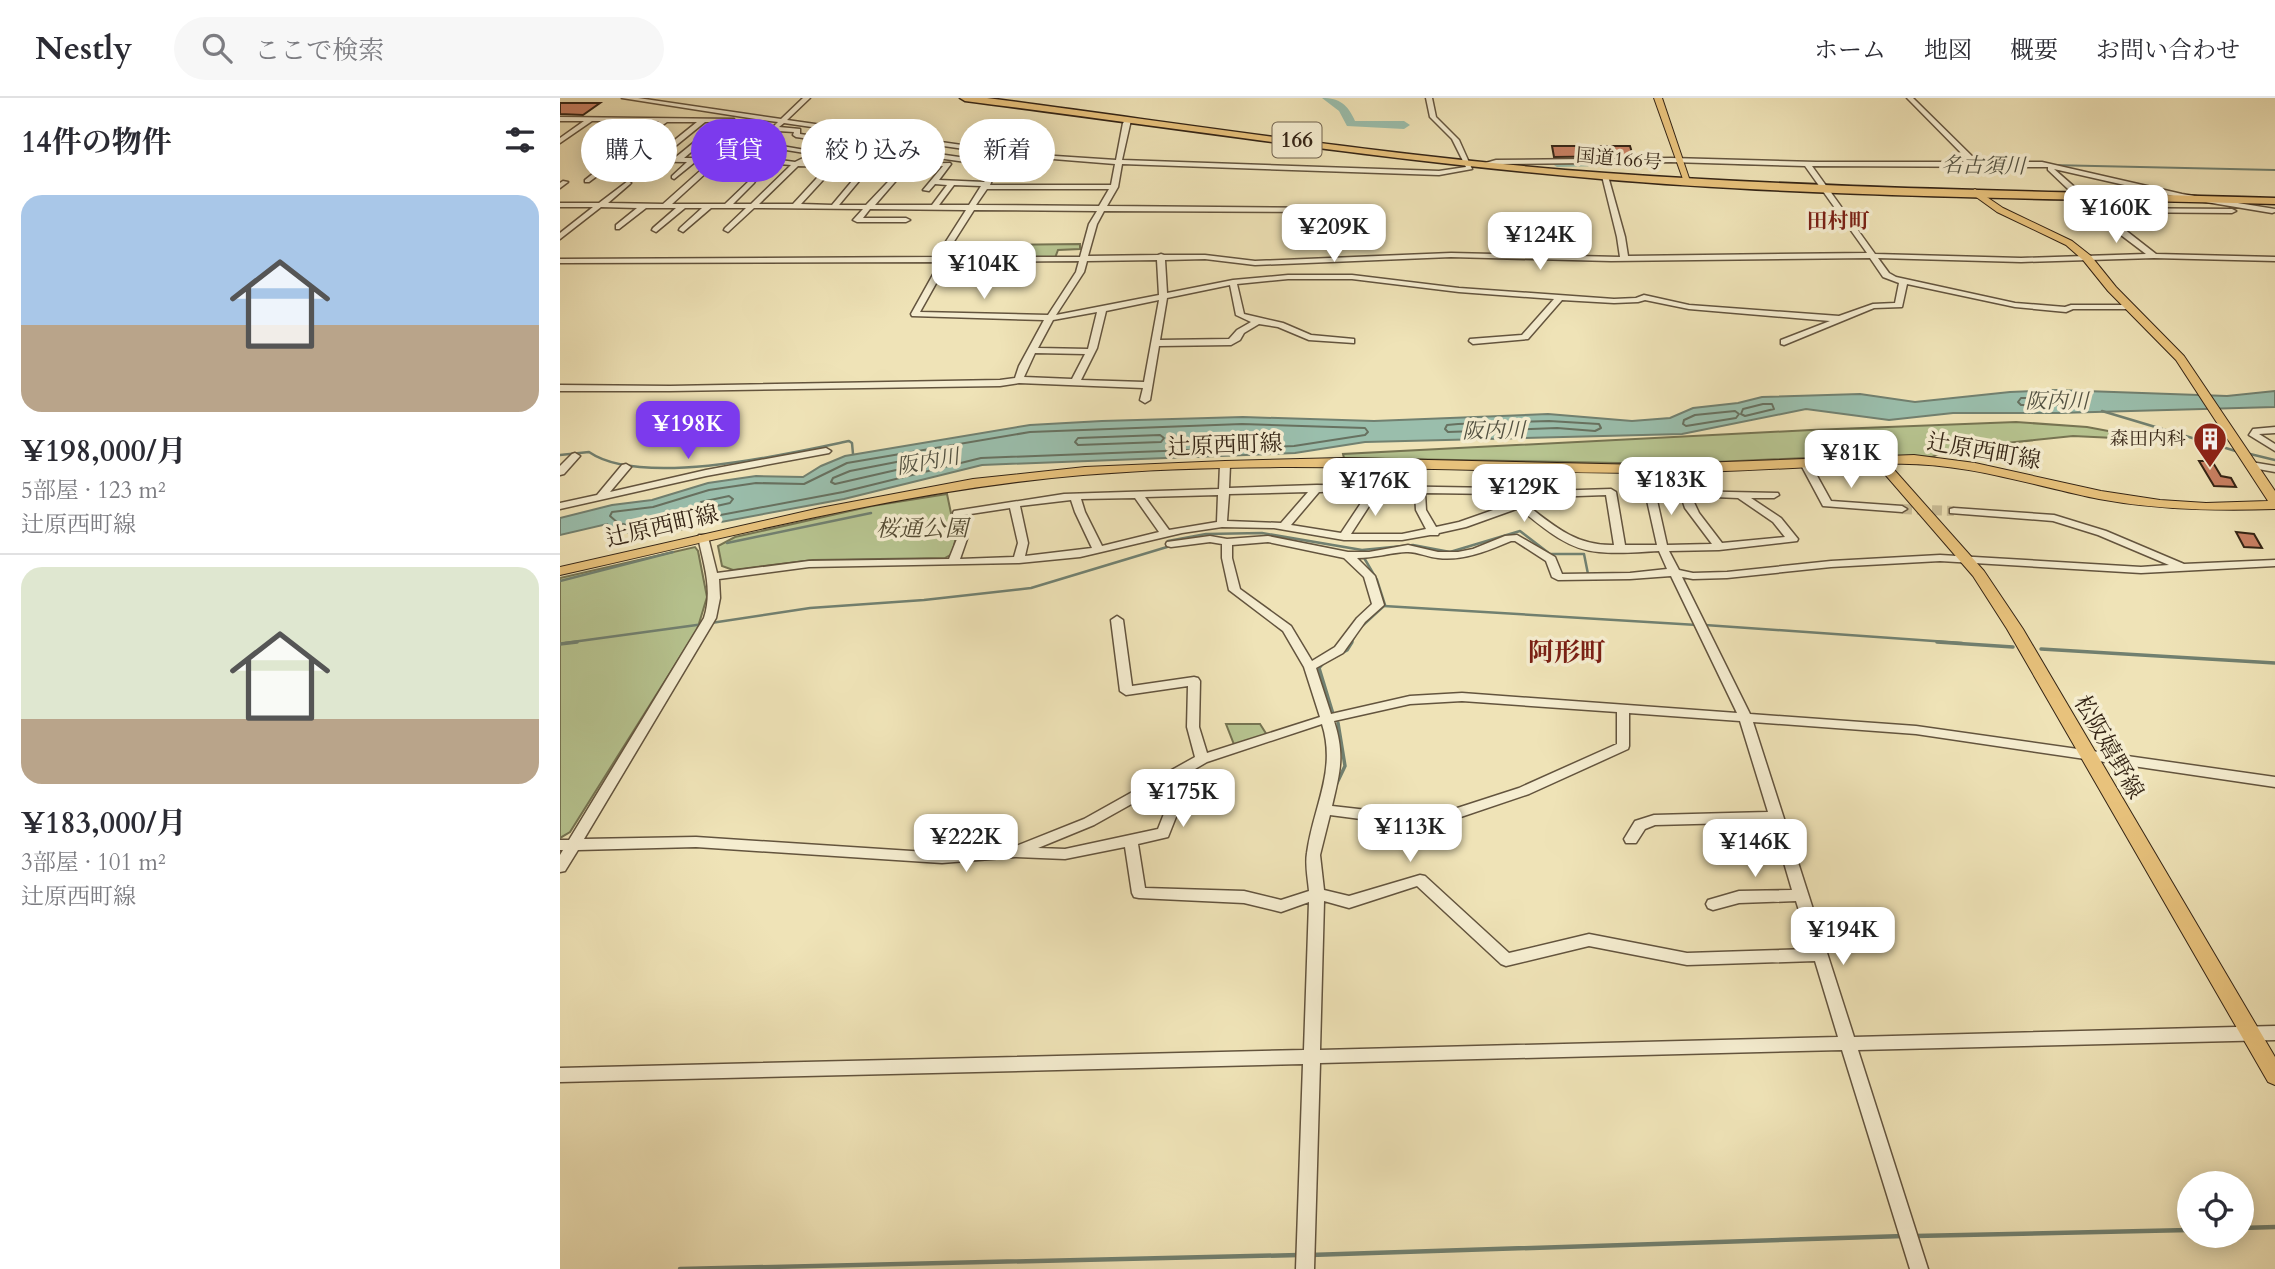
<!DOCTYPE html>
<html lang="ja">
<meta charset="utf-8">
<style>
:root{--surface:#fff;--page:#f7f7f7;--text:#2b2b33;--muted:#7c7c81;--line:#e1e1e2;--accent:#7c3aed}
body{margin:0;font-family:Cardo,"Noto Serif JP",serif;background:var(--page);color:var(--text);height:100vh;display:flex;flex-direction:column;font-size:26px;white-space:nowrap}
*{box-sizing:border-box;margin:0}
p{font-size:23px;color:var(--muted)}
.icon{flex:none;width:38px;height:38px;fill:none;stroke:currentColor;stroke-width:2;stroke-linecap:round;stroke-linejoin:round}
.map{position:relative;flex:1;overflow:hidden}
.panel{display:flex;flex-direction:column;background:var(--surface);width:560px}
.panel>*{flex:none}
.banner{position:absolute;left:21px;top:21px;width:665px;height:63px;display:flex;gap:14px}
.controls{position:absolute;left:1617px;top:1073px;display:grid;gap:14px}
.controls a{display:grid;place-items:center;width:77px;height:77px;border-radius:50%;background:var(--surface);box-shadow:0 4px 18px #0003;font-size:35px}
.price{position:absolute;translate:-50% -60px;padding:0 16px;border-radius:14px;background:#fff;color:#222;font-size:23px;line-height:46px;filter:drop-shadow(0 2px 4px #0008)}
.price::after{content:'';position:absolute;left:50%;top:42px;width:21px;height:16px;margin-left:-10px;background:inherit;clip-path:polygon(0 0,100% 0,50% 100%)}
.price.active{background:var(--accent);color:#fff}
ul{padding:0;list-style:none}
li{display:grid;align-content:center;gap:14px;height:371px;padding:0 21px}
li+li{border-top:2px solid var(--line)}
li span{display:grid;place-items:center;height:217px;border-radius:21px;color:#555}
li>.icon{margin-inline-start:auto}
span .icon{width:126px;height:126px;fill:#fffc;stroke-width:1}
li b{font-size:30px}
h2{display:flex;justify-content:space-between;align-items:center;height:84px;padding:0 21px;font-size:30px}
.pill{padding:0 24px;border-radius:32px;background:var(--surface);box-shadow:0 4px 18px #0003;font-size:24px;line-height:63px}
.pill.active{background:var(--accent);color:#fff}
header{display:flex;align-items:center;gap:42px;box-sizing:border-box;height:98px;padding:0 35px;background:var(--surface);border-bottom:2px solid var(--line)}
header strong{font-size:33px}
nav{display:flex;gap:38px;margin-inline-start:auto;font-size:24px}
.search{width:490px;height:63px;background:var(--page);display:flex;align-items:center;gap:18px;box-sizing:border-box;padding:0 24px;border-radius:38px;color:var(--muted);font-size:26px}
main{display:flex;flex:1;min-height:0}
.map>svg:first-child{display:block}
</style>
<header>
<strong>Nestly</strong>
<div class="search"><svg class="icon" aria-label="search" viewBox="0 0 24 24"><circle cx="10" cy="10" r="6"/><path d="M15 15l6 6"/></svg>ここで検索</div>
<nav><a>ホーム</a><a>地図</a><a>概要</a><a>お問い合わせ</a></nav>
</header>
<main>
<section class="panel">
<h2>14件の物件<svg class="icon" aria-label="filters" viewBox="0 0 24 24"><path d="M4 7h16M4 17h16"/><circle cx="9" cy="7" r="2"/><circle cx="15" cy="17" r="2"/></svg></h2>
<ul>
<li><span style="background:linear-gradient(#a9c7e8 60%,#b9a48a 0)"><svg class="icon" aria-label="home" viewBox="0 0 24 24"><path d="M3 11l9-7 9 7M6 9v11h12V9"/></svg></span><div><b>¥198,000/月</b><p>5部屋 · 123 m²</p><p>辻原西町線</p></div></li>
<li><span style="background:linear-gradient(#dfe7d0 70%,#b9a48a 0)"><svg class="icon" aria-label="home" viewBox="0 0 24 24"><path d="M3 11l9-7 9 7M6 9v11h12V9"/></svg></span><div><b>¥183,000/月</b><p>3部屋 · 101 m²</p><p>辻原西町線</p></div></li>
</ul>
</section>
<div class="map">
<svg width="1715" height="1171" viewBox="0 0 1715 1171">
<rect width="100%" height="100%" fill="#efe3b7"/>
<filter id="stains"><feTurbulence type="fractalNoise" baseFrequency=".00286" numOctaves="4"/><feColorMatrix values="0 0 0 0 .2 0 0 0 0 .09 0 0 0 0 .02 0 0 0 .5 -.17"/></filter>
<radialGradient id="worn" r=".72"><stop offset=".6" stop-color="#630" stop-opacity="0"/><stop offset="1" stop-color="#630" stop-opacity=".3"/></radialGradient>
<g fill="#b7c490" stroke="#767452" stroke-width="2">
<path d="M520,146V151L498,152L495,160L426,161L433,147Z"/>
<path d="M1456,324L1527,329L1596,342L1513,338L1390,351L1372,359L1310,357L1113,366L784,360L783,356L1251,332Z"/>
<path d="M387,396L396,439L392,456L385,460L253,462L173,472L162,468L158,448L175,439L312,408Z"/>
<path d="M135,449L138,453L147,499L137,532L10,734L0,740V480Z"/>
<path d="M666,626H700L707,637L675,649Z"/>
</g>
<path fill="#9abeac" stroke="#718070" stroke-width="2" d="M1497,292L1667,298L1715,293V309L1499,315H1393L1329,322L1246,311L1122,336L805,344L735,355L422,367L284,401L86,438L55,432L47,426L0,437V420L52,407L92,402L148,385L196,378L243,379L261,368L285,358L470,327L542,323L683,319L814,323L988,316L1072,323L1110,320L1133,310L1178,305L1202,299L1300,296L1355,304L1450,294Z"/>
<g fill="none" stroke-linecap="round" stroke-linejoin="round">
<g stroke="#677160" stroke-width="2">
<path d="M1461,300H1523L1526,304L1523,307H1461L1458,304Z"/>
<path d="M1203,306H1212L1214,311L1185,318L1181,316L1183,311Z"/>
<path d="M1175,313L1179,316L1176,320L1126,328L1123,326L1124,322L1135,317Z"/>
<path d="M989,323L1039,326L1041,330L1035,333L997,330L888,334L885,331L887,327L898,326Z"/>
<path d="M682,326L805,330L808,334L805,337L734,348L421,360L283,394L86,431L58,425L50,418L52,414L93,409L149,392L196,385L244,386L287,365L470,334Z"/>
<path d="M600,337L604,340L601,344L518,347L515,344L518,340Z"/>
<path d="M357,360L360,363L358,367L275,386L271,384L273,380L290,373Z"/>
<path d="M169,398L173,401L170,405L143,411L139,408L141,404Z"/>
</g>
<g stroke="#718070" stroke-width="2">
<path d="M1150,65L1199,67"/>
<path d="M1490,67L1715,72"/>
</g>
<g stroke="#718070" stroke-width="2.5">
<path d="M1542,313L1679,354"/>
<path d="M1686,355L1715,362"/>
<path d="M0,357L29,354C81,390 228,356 289,343L292,345L293,356"/>
<path d="M167,445L311,415"/>
<path d="M0,483L113,454"/>
<path d="M824,508L1137,527"/>
<path d="M151,525L250,510L364,502L471,490L607,449L608,443L646,436L702,435L802,452L853,447L890,454L960,433L990,456H1024L1028,476"/>
<path d="M1145,527L1402,545"/>
<path d="M801,529L825,507L817,482L803,458"/>
<path d="M5,545L144,526"/>
<path d="M791,545L795,538"/>
</g>
<g stroke="#718070" stroke-width="3.5">
<path d="M1377,544L1453,549"/>
<path d="M0,546L17,544"/>
<path d="M1481,551L1715,565"/>
<path d="M774,559L787,552L792,544"/>
<path d="M764,564L759,570L773,616"/>
<path d="M776,687L785,668L778,625"/>
</g>
<g stroke="#718070" stroke-width="4.5">
<path d="M1682,1130L1715,1129"/>
<path d="M1355,1138L1629,1132"/>
<path d="M750,1157L1344,1138"/>
<path d="M120,1171L739,1157"/>
</g>
<g fill="#9abeac" fill-rule="evenodd">
<path d="M762,0C780,0 788,7 795,23H844L850,27L844,31L787,28L779,13Z"/>
<path d="M1085,60L1091,64L1089,67L997,69L991,65L997,61Z"/>
</g>
</g>
<g fill="#ca8164" stroke="#342415" stroke-width="2">
<path d="M0,5H40L23,17L0,16Z"/>
<path d="M992,48H1070L1073,58L994,59Z"/>
<path d="M1639,363H1652L1661,378L1671,380L1676,389L1654,388Z"/>
<path d="M1676,434L1694,436L1702,450L1684,449Z"/>
</g>
<g fill="none" stroke-linecap="round" stroke-linejoin="round">
<path stroke="#cabd97" stroke-width="10" stroke-dasharray="10 5" stroke-linecap="butt" d="M1342,411L1394,413"/>
<g stroke="#63543e" stroke-width="3">
<g id="minor">
<path d="M62,0H78L221,21L243,0H250L227,22L465,56L556,62L563,25L568,20L571,22L562,62L879,73L906,69L892,41L870,19L866,0H872L876,19L899,42L912,71L879,77L562,66L558,89L547,108L783,110L787,112L783,114L544,113L537,126L528,158L598,157L601,156L604,157H645L695,163L891,155L1060,159L1057,139L1042,78L1045,76L1048,78L1065,139L1068,158L1307,155L1245,68L1111,64L936,66L921,69L918,67L936,62L1111,60L1256,64H1410L1347,0H1353L1418,64H1482L1622,96L1715,111V114L1712,115L1622,100L1494,71L1535,107L1540,110L1672,111L1676,113L1672,115L1545,114L1555,124L1596,156L1715,159V163L1594,160L1461,164L1318,160L1329,175L1336,179L1455,205L1505,209L1511,207H1569L1573,209L1569,211H1513L1506,214L1455,209L1347,186L1342,209L1314,210L1224,247L1221,246V242L1270,223L1129,211L1085,202L1078,204L1054,205L1002,202L968,241L913,246L909,243L910,241L962,237L994,201L899,194L792,181H728L677,186L684,216L723,225L751,237L794,241V245L749,242L718,229L699,226L684,235L680,242L671,247L599,248L590,302L585,305L580,302L583,290L459,285L440,288L110,293H0V287L110,288L440,282L455,280L459,268L484,222L352,218L351,216L380,164L0,165V161L379,159L378,156L406,112L310,111L303,120H346L350,122L346,124H297L293,122L303,111L194,110L168,134L164,132L165,130L186,110H151L123,134L119,132L120,130L142,110H125L96,134L92,132L93,130L116,110H86L59,131H56V127L77,110L41,109L0,141V135L33,109H0V105H39L68,83L71,85L70,86L48,105L103,106L150,64H135L114,81L112,80V78L127,64L57,63L29,84H25V82L49,63L34,62V60L49,59L69,46L71,47V49L58,59H94L106,49H94L82,58L77,57L90,46L111,45L137,24H107L81,42L78,40L79,39L99,23H32L0,45V40L24,23H0V19L174,21V23L167,24L124,60H205L235,64L251,56L220,51V49L222,48L297,61L294,63L260,58L245,64L307,66L328,52L236,39L233,37L234,34L218,33L211,36L168,37L166,36V34L183,33L196,21ZM202,22L218,24L210,32L191,33ZM145,24H159L116,59H102ZM224,25L439,56L435,61H413L240,36V31L219,29ZM335,54L413,65L439,64L445,57L555,66L551,87H430L433,80L430,78L424,84L379,82L391,66L390,65L345,66L306,107H279L314,65ZM158,64H200L198,68L181,70L172,79L175,81L185,73L196,72L189,83L165,106H112ZM207,65L231,67L191,106H173L194,85ZM238,68L267,69L233,106H199ZM383,68L363,92L369,93L375,86L387,87L372,107H315L347,70ZM1252,68L1488,69V72L1529,111L1536,114L1549,128L1586,156L1461,160L1315,156ZM275,69L303,70L272,107L241,106ZM394,87L421,88L409,107H379ZM427,91H549L539,108L416,107ZM414,112L537,113L529,126L520,159H387L386,156ZM891,159L1051,163L1310,160L1323,179L1339,185L1335,205L1313,206L1279,218L1129,207L1084,197L1076,200L1054,201L899,190L792,177H728L673,182L607,195L605,162L645,161L695,167ZM597,162L599,197L496,217L524,174L527,163ZM519,163L516,174L488,217L360,214L388,164ZM670,187L676,217L691,224L677,232L669,241L600,242L607,200ZM599,202L584,284L521,282L537,250L546,213ZM537,214L528,251L478,250L493,222ZM475,255L525,256L512,281L464,279Z"/>
<path d="M3,83L8,84L0,90V85Z"/>
<path d="M1715,329V335L1699,336L1715,346V353L1689,337L1693,331Z"/>
<path d="M266,350L271,353L269,355L146,378L0,411V405L37,397L62,367L66,366L71,369L50,394L146,372Z"/>
<path d="M15,355L20,358L4,376L0,377V368L12,356Z"/>
<path d="M1245,362L1250,365L1271,403L1342,408L1347,411L1342,414L1263,408L1240,365Z"/>
<path d="M665,364L670,367L669,390L757,387L938,390L951,394L961,402L988,393L1051,391L1056,394L1065,447H1097L1080,371L1081,369H1089L1090,371L1107,447L1152,446L1125,410L1120,395L1121,393L1218,395L1219,397L1214,400H1191L1221,420L1238,441L1237,443L1159,452L1109,453L1119,472L1133,475L1167,474L1271,463L1380,457L1581,469L1609,467L1538,437L1493,423L1390,415V411L1394,410L1494,417L1546,433L1624,466L1715,462V468L1581,475L1380,463L1271,469L1167,480L1133,481L1122,479L1190,616L1356,628L1715,679V689L1356,636L1193,624L1294,939L1715,928V942L1298,952L1368,1171H1350L1282,952L760,965L754,1171H736L743,966L0,984V970L744,952L749,804L721,814L684,805L579,800L574,799L572,795L565,749L505,761L455,759L382,765L136,749L18,752L5,773L0,774V757L3,752H0V742H9L144,520C153,492 144,467 138,439L139,437H147L148,439L157,475L249,463L389,461L397,441L393,415L394,413L504,396L659,391L660,367ZM804,393L803,402L781,435L731,427L759,394ZM815,393L855,394L856,412L866,431L842,436H791L813,402ZM748,394L721,425L667,423L669,396ZM865,395L937,396L953,405L899,424L876,429L866,412ZM658,397L657,424L609,432L585,399ZM1046,397L1054,447C1017,448 995,429 967,407L989,399ZM1131,398L1178,400L1213,424L1225,439L1162,445L1139,415ZM575,400L599,434L542,448L525,414L521,401ZM511,402L515,414L532,450L465,458L468,445L460,408ZM450,410L458,445L454,459L400,461L407,441L404,417ZM959,410C982,429 1008,452 1039,454C1058,456 1079,454 1099,453L1107,471L1070,475L1002,476L995,459L957,437L945,438L913,451L898,454H878L848,447L809,454H788L708,438L667,441L650,438L607,444L606,446L607,448L611,449L650,444L662,446V460L669,492L723,533L744,569L760,619L647,655L639,629L640,583L638,580L634,579L572,588L563,522L557,518L551,522L560,593L566,597L628,588L627,629L635,659L524,721L451,750L382,755L136,739L24,741L156,520L160,500L159,481L249,469L459,465L520,459L622,435L662,429L714,430L784,442H842L870,437H878L879,435L906,429ZM951,443H955L986,463L992,479L998,482L1070,481L1111,478L1177,615L902,595L850,598L771,616L756,570L783,555L805,524L824,507L815,478L797,460C814,460 829,455 846,454C856,453 867,459 878,460C904,463 927,453 951,443ZM708,444L784,460L804,479L812,506L797,520L775,549L752,563L731,528L680,491L672,460V447ZM902,603L1057,614V646L959,690L888,713H816L772,708C780,674 785,657 774,623L850,606ZM1069,615L1180,623L1208,714L1094,717L1075,723L1064,741L1066,745H1076L1085,731L1095,727L1212,724L1232,792L1179,793L1148,802L1146,806L1148,810L1153,812L1179,805L1236,803L1251,851L1127,855L1029,836L949,855L865,778L860,777L789,798L764,792L760,757L770,717L816,723H889L969,696L1068,651L1069,648ZM762,626C777,673 753,709 747,755C745,767 748,781 749,793L721,802L684,793L585,790L578,746L608,739L635,671L647,664ZM618,680L598,731L505,751L478,750L534,727ZM857,788L941,866L946,868L1029,848L1127,867L1255,863L1278,939L760,952L764,803L789,810Z"/>
<path d="M1691,364L1715,368V374L1687,369V365Z"/>
</g>
</g>
<g stroke="#342415" stroke-width="2">
<g id="major">
<path d="M1094,0H1102L1131,86L1124,84Z"/>
<path d="M1415,91L1443,110L1512,143L1531,158L1556,189L1624,258L1715,393V411C1656,413 1598,412 1539,401C1470,387 1401,363 1329,366L1424,473L1463,531L1715,959V987L1708,984L1447,531L1413,478L1316,366C1238,369 1160,375 1083,375C896,374 710,361 523,377C346,392 173,438 0,477V469L260,410L413,381L525,369L665,363L782,360L1085,367L1354,357L1415,365L1541,393L1600,402L1646,405L1708,403L1616,262L1548,193L1523,162L1506,147L1437,114L1412,96L1410,94Z"/>
</g>
</g>
<g stroke="#342415" stroke-width="3">
<path id="highway" d="M400,0H427C633,27 839,60 1046,75C1269,91 1492,93 1715,100V106C1491,100 1265,100 1041,81C828,63 617,30 405,3Z"/>
</g>
<use href="#minor" fill="#f5edd0" fill-rule="evenodd"/>
<use href="#major" fill="#e8c27c" fill-rule="evenodd"/>
<use href="#highway" fill="#e8c27c" fill-rule="evenodd"/>
</g>
<defs>
<g id="building-pin" transform="scale(1.75)"><path d="M0 17L-7.5 6A9.5 9.5 0 1 1 7.5 6Z" fill="#8f2418" stroke="#f5edd0"/><path d="M-4-6H4V6H1V3H-1V6H-4ZM-2.5-4.3h1.7v1.8h-1.7ZM.8-4.3h1.7v1.8H.8ZM-2.5-1h1.7V.8h-1.7ZM.8-1h1.7V.8H.8Z" fill="#fff"/></g>
</defs>
<g fill-rule="evenodd">
<use href="#building-pin" x="1650" y="341"/>
</g>
<g text-anchor="middle" dominant-baseline="central" stroke-width="7" stroke-linejoin="round" paint-order="stroke">
<g font-size="19" fill="#342415" stroke="#f5edd0">
<text transform="translate(1059 61) rotate(5)">国道166号</text>
</g>
<g font-size="19" fill="#342415" stroke="#f5edd0" text-anchor="end">
<text x="1626" y="341">森田内科</text>
</g>
<rect fill="#f5edd0" stroke="#6e604d" stroke-width="2" x="712.5" y="24.5" width="49" height="35" rx="5"/>
<g font-size="21" font-weight="bold" fill="#342415">
<text x="737" y="42">166</text>
</g>
<g font-size="21" font-style="italic" fill="#535242" stroke="#f5edd0">
<text transform="translate(1423 68) rotate(1)">名古須川</text>
<text x="1497" y="303">阪内川</text>
<text transform="translate(934 333) rotate(-1)">阪内川</text>
<text transform="translate(368 364) rotate(-10)">阪内川</text>
</g>
<g font-size="21" font-weight="bold" fill="#7a1f14" stroke="#f5edd0">
<text x="1278" y="123">田村町</text>
</g>
<g font-size="23" fill="#342415" stroke="#f5edd0">
<text transform="translate(665 347) rotate(-2)">辻原西町線</text>
<text transform="translate(1424 353) rotate(10)">辻原西町線</text>
<text transform="translate(102 428) rotate(-13)">辻原西町線</text>
<text transform="translate(1549 649) rotate(60)">松阪嬉野線</text>
</g>
<g font-size="23" font-style="italic" fill="#554c34" stroke="#f5edd0">
<text x="362" y="430">桜通公園</text>
</g>
<g font-size="26" font-weight="bold" fill="#7a1f14" stroke="#f5edd0">
<text x="1007" y="554">阿形町</text>
</g>
</g>
<rect width="100%" height="100%" filter="url(#stains)"/>
<rect width="100%" height="100%" fill="url(#worn)"/>
</svg>
<div class="controls">
<a><svg class="icon" aria-label="locate" viewBox="0 0 24 24"><circle cx="12" cy="12" r="6"/><path d="M12 2v4M12 18v4M2 12h4M18 12h4"/></svg></a>
</div>
<b class="price" style="left:1556px;top:147px">¥160K</b>
<b class="price" style="left:774px;top:166px">¥209K</b>
<b class="price" style="left:980px;top:174px">¥124K</b>
<b class="price" style="left:424px;top:203px">¥104K</b>
<b class="price active" style="left:128px;top:363px">¥198K</b>
<b class="price" style="left:1291px;top:392px">¥81K</b>
<b class="price" style="left:1111px;top:419px">¥183K</b>
<b class="price" style="left:815px;top:420px">¥176K</b>
<b class="price" style="left:964px;top:426px">¥129K</b>
<b class="price" style="left:623px;top:731px">¥175K</b>
<b class="price" style="left:850px;top:766px">¥113K</b>
<b class="price" style="left:406px;top:776px">¥222K</b>
<b class="price" style="left:1195px;top:781px">¥146K</b>
<b class="price" style="left:1283px;top:869px">¥194K</b>
<div class="banner">
<a class="pill">購入</a>
<a class="pill active">賃貸</a>
<a class="pill">絞り込み</a>
<a class="pill">新着</a>
</div>
</div>
</main>
